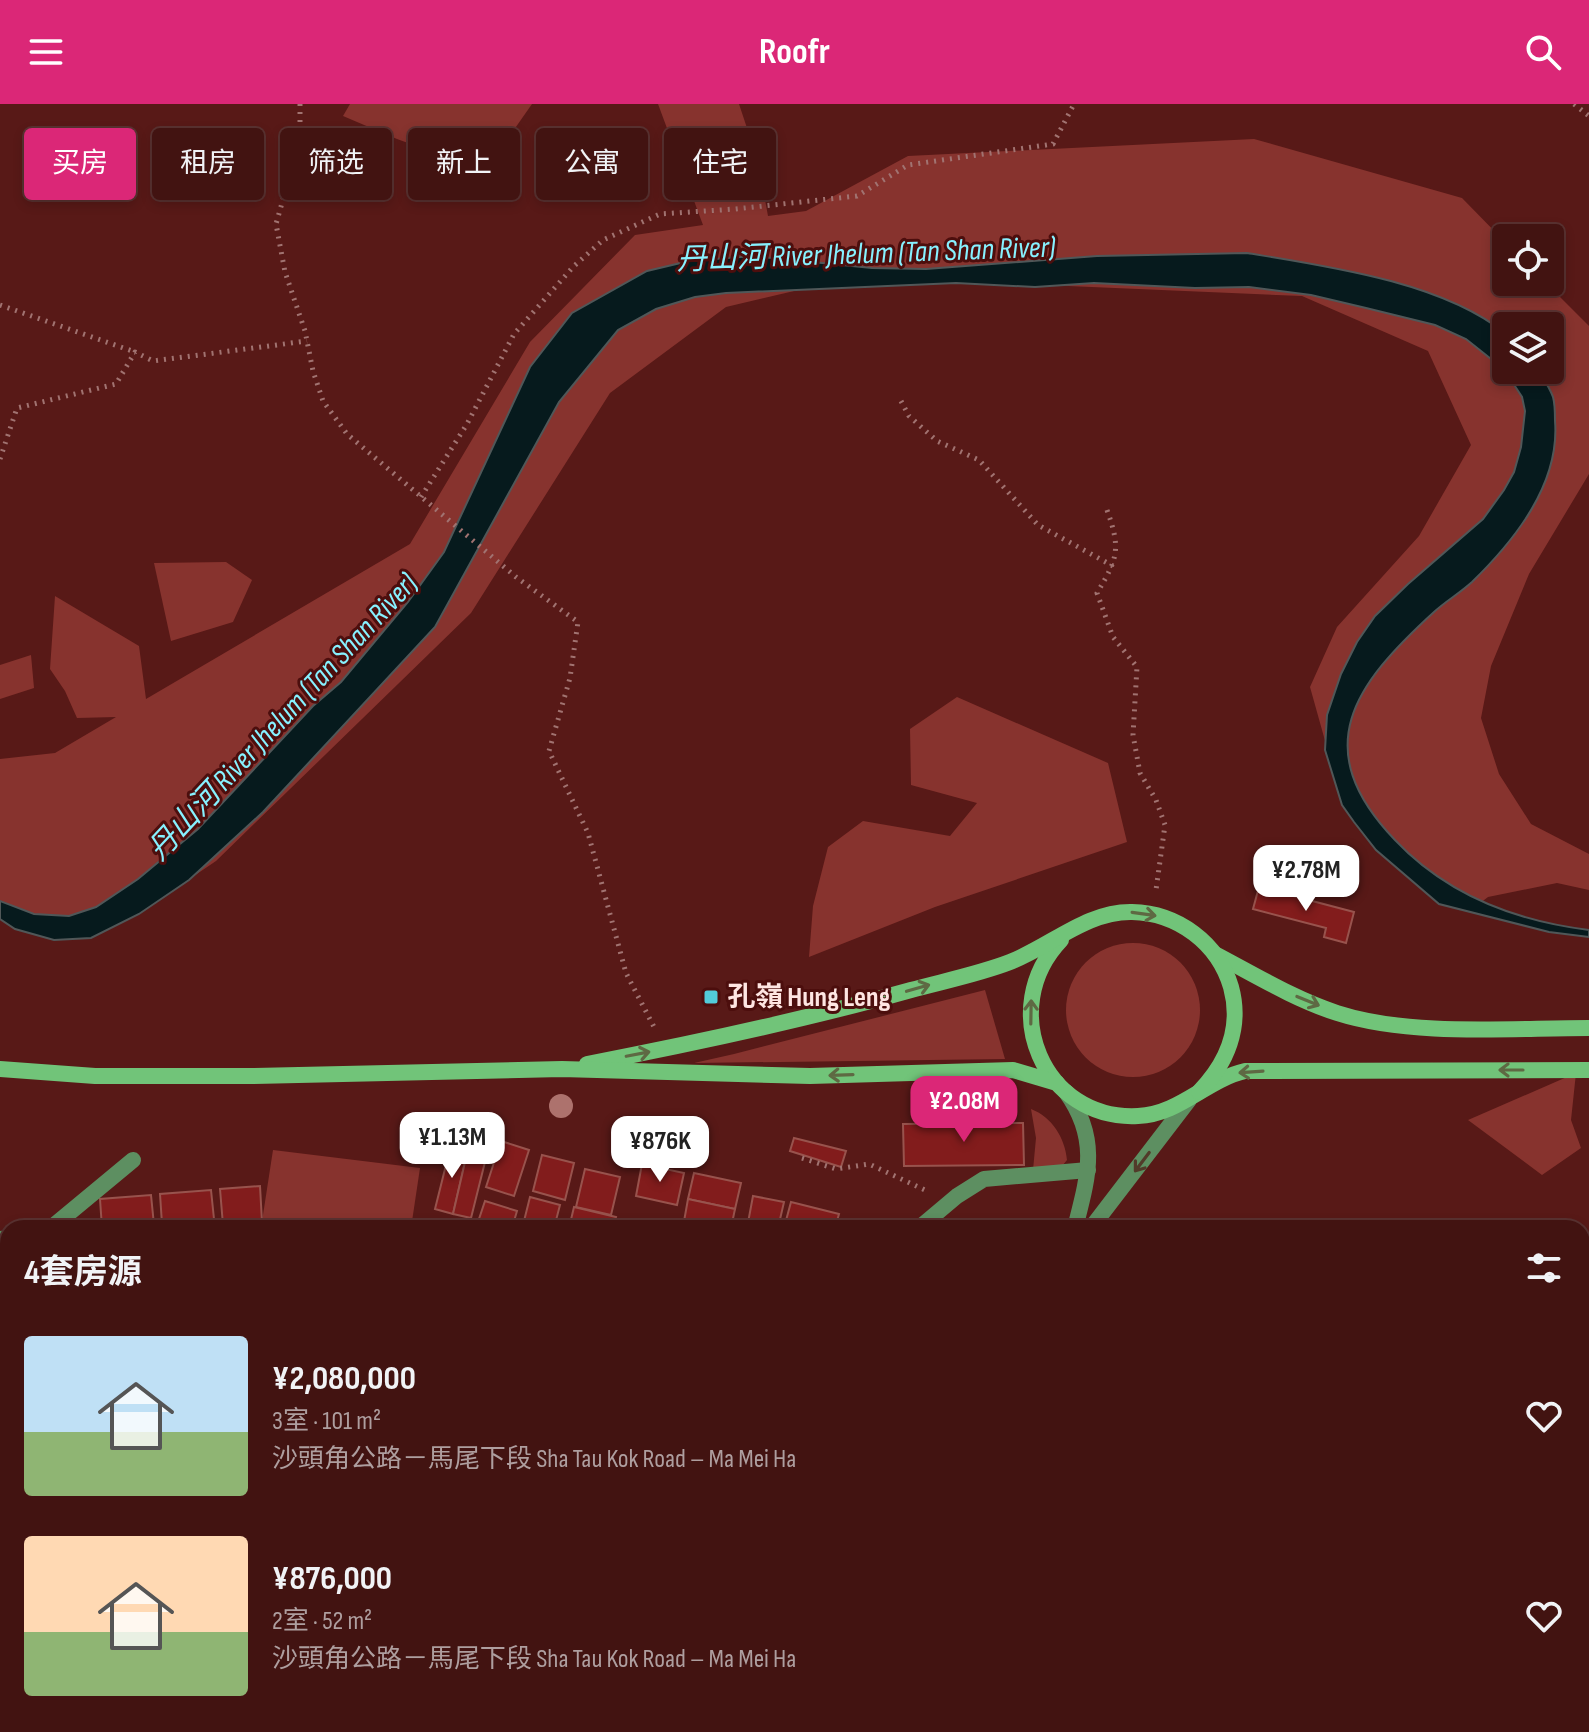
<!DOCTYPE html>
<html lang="zh">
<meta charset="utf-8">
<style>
:root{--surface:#421311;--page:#491c1a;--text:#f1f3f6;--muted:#ae9e9f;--line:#5a3231;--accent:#db2777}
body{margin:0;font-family:"Sofia Sans Condensed","Noto Sans SC",sans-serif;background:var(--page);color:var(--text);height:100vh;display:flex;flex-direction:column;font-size:30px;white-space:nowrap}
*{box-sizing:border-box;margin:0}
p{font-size:26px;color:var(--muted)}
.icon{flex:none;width:44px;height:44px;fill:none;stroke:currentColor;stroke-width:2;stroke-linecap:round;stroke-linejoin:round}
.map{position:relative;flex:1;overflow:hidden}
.side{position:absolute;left:0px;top:1116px;width:1590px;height:512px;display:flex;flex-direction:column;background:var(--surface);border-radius:24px 24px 0 0;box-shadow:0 4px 12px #0003,0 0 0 2px var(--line)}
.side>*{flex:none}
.banner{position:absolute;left:24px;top:24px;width:800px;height:72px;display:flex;gap:16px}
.fabs{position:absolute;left:1492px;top:120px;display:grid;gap:16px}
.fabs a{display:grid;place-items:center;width:72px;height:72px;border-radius:8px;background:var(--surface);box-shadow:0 4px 12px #0003,0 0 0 2px var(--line);font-size:40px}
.price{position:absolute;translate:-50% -68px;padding:0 18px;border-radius:16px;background:#fff;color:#222;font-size:26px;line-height:52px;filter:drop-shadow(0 2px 4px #0008)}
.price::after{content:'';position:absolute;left:50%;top:48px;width:24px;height:18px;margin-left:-12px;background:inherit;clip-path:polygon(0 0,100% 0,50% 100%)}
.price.active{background:var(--accent);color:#fff}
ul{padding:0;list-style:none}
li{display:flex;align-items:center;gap:24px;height:200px;padding:0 24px}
li span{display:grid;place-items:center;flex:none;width:224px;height:160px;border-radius:8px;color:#555}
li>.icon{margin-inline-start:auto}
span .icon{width:96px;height:96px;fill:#fffc;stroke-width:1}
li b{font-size:34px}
h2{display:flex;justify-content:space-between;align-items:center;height:96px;padding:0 24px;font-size:34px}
.chip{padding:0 28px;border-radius:8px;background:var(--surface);box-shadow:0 4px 12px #0003,0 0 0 2px var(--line);font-size:28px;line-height:72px}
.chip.active{background:var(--accent);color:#fff}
header{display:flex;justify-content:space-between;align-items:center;height:104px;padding:0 24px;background:var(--accent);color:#fff;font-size:36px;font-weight:700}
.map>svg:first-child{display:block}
</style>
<header><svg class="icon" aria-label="menu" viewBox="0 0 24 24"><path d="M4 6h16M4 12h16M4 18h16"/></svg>Roofr<svg class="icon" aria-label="search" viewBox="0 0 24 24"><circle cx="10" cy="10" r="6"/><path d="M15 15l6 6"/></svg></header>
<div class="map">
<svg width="1589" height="1628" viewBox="0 0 1589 1628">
<rect width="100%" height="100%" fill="#581917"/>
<g fill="#87332e" fill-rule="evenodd">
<path d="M350,0H532L485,67L397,35L343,12Z"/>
<path d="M658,0H739L758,57L768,112L806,107L908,52L1254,35L1462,94L1506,139V178H1545L1589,222V370L1529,470L1491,562L1481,614L1499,670L1531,720L1589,750V786L1557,779L1488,793L1471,806L1403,755L1329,651L1310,583L1337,523L1419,432L1471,341L1428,247L1302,192L854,173L726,203L610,289L471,509L216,757L135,812L0,813V655L55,649L116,613L77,614L65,587L50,565L55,492L139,542L146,595L410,440L530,238L635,131L703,121ZM1506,222H1550V266H1506Z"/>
<path d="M226,458L252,476L233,518L171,537L154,459Z"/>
<path d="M31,551L34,584L0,595V561Z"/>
<path d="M957,593L1108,659L1127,738L935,803L809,853L813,802L828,743L863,717L950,732L977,699L911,681L910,625Z"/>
<circle cx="1133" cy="906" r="67"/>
<path d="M985,886L1005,955L694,959L734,950Z"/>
<path d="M1576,969L1571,1016L1581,1044L1542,1071L1468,1016Z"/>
<path d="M1031,1005C1052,1013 1065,1034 1067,1056L1054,1072L1033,1066L1036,1034Z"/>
<path d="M273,1046L420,1064L411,1124H261Z"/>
<path d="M497,1620H756L750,1628H493Z"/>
</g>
<path fill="#061a1d" stroke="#505758" stroke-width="2" d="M1247,149C1326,162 1443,178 1506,230V266H1538C1543,274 1550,284 1553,293C1555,300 1555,309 1555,317C1560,380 1515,436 1472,478C1460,489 1446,497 1434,508C1354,581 1307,644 1395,736C1447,791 1516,817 1589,826V833L1549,828L1439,800L1376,746L1354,718L1342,701L1325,646L1327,611L1341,570L1357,538L1375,512L1408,480L1483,415L1504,386L1514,368L1521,343L1525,307L1522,293L1511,276L1496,259L1466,235L1435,221L1366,204L1311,191L1249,183L1195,184L1094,179L1035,183L956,179L726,189L695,193L656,205L618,226L559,298L435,523L263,708L189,776L139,810L91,834L54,836L15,825L0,815V797L34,810L69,812L96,803L138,775L198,725L313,602L341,578L408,498L444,448L530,263L572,209L647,167L689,157L753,152L872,164L926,165L1097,152Z"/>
<g fill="#821c1c" stroke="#98534d" stroke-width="2">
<path d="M1259,783L1354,808L1346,839L1324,833L1326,824L1253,805Z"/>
<path d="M1023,1019L1024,1061L904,1062L903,1020Z"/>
<path d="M794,1034L846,1047L841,1063L790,1047Z"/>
<path d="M501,1037L529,1046L514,1092L486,1083Z"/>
<path d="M451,1041L468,1045L453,1110L435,1105Z"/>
<path d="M468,1045L487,1050L471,1114L453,1110Z"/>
<path d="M542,1051L574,1059L565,1096L533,1087Z"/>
<path d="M642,1060L684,1069L677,1101L636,1092Z"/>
<path d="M585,1065L620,1073L611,1111L576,1103Z"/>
<path d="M694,1069L741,1079L735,1105L688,1095Z"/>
<path d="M260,1082L262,1118L223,1121L220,1085Z"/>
<path d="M211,1086L214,1115L162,1120L160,1090Z"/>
<path d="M151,1091L154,1121L102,1124L100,1095Z"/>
<path d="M753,1092L784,1098L778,1124H747Z"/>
<path d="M530,1093L560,1101L554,1124L523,1121Z"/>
<path d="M688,1095L735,1105L731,1124L683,1123Z"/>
<path d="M485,1097L517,1107L512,1124H476Z"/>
<path d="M791,1098L839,1110L835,1124H784Z"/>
<path d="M574,1103L616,1113L613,1124H569Z"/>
<path d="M0,1168L8,1169V1204L0,1203Z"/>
<path d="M8,1249V1285L0,1278V1258Z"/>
<path d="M0,1291L8,1298V1310L0,1320Z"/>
<path d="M8,1349V1381L0,1374V1358Z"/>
<path d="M0,1374L8,1381V1421L0,1415Z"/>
<path d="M3,1492L8,1493V1539L0,1537Z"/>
<path d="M0,1543L8,1544V1586L0,1585Z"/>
<path d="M34,1620H78L80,1623L73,1628H40Z"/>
<path d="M110,1620H140L131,1628H117Z"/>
<path d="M213,1620H256L253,1628H210Z"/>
<path d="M381,1620H408L418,1625L416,1628H377Z"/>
<path d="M428,1620H468L464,1628H432L426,1624Z"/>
</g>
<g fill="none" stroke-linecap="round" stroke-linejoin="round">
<g stroke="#a17371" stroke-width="5" stroke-dasharray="2 6" stroke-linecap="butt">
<path d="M300,0V36L276,120L285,168L305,227L313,267L323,297L347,330L516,473L578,518L570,574L549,647L588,729L626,869L654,923"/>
<path d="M1574,0L1589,12"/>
<path d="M0,201L135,248"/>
<path d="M901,297L909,312L937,337L979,356L1038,421L1113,462"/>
<path d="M0,355L17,304L116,280L135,248L153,257L307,237"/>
<path d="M421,393L467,320L514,230L573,163L603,136L660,110L735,105L857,92L908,61L1053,40L1074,0"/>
<path d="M1107,406C1121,445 1118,454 1097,489L1113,533L1137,563L1133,631L1140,669L1156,696L1165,721L1156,786"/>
<path d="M802,1054L836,1065L869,1060L927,1087"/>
<path d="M0,1346L8,1336"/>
<path d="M0,1426L8,1429"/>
<path d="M34,1620L42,1628"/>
<path d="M108,1620L116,1628"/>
<path d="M24,1628L28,1620"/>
<path d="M196,1628L200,1620"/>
<path d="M354,1628L374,1620"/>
<path d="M378,1628L383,1620"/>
</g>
<g stroke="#5d8f61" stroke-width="16">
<path d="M51,1124L133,1056"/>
<path d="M919,1124L957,1092L984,1075L1088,1066"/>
<path d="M0,1135L8,1134"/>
<path d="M1397,1620L1398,1628"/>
</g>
<g stroke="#5d8f61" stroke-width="16">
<path d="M1066,988C1100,1035 1088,1073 1075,1124"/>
<path d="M1091,1124L1189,996"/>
<path d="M948,1628L949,1620"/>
</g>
<g stroke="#71c479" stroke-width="16">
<path d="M1061,836C996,904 1043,1017 1138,1012C1180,1010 1206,976 1245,967L1589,966"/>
<path d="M1215,850C1255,871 1294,895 1337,909C1412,933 1510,924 1589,924"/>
<path d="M587,960C696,939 804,916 911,886C944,877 979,870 1010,858C1051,842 1087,807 1132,808C1178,809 1218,839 1231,883C1242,923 1227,959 1199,988"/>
<path d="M0,965L95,972H254L562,965L810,972L1013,966L1057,979"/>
</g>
</g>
<circle fill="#ad726d" cx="561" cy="1002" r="12"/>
<defs><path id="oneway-shaft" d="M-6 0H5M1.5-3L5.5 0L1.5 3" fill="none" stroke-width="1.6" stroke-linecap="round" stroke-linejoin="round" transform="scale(2)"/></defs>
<g stroke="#5e6943">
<use href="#oneway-shaft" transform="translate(1144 810) rotate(8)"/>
<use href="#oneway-shaft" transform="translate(918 884) rotate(-16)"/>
<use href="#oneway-shaft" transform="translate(1308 897) rotate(22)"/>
<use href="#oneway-shaft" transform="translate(1031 908) rotate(-89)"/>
<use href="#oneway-shaft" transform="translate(638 950) rotate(-11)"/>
<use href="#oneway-shaft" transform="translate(1511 966) rotate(180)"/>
<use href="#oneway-shaft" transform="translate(1251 968) rotate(176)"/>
<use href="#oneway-shaft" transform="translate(841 971) rotate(178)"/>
</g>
<use stroke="#523b2a" href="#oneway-shaft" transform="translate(1142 1058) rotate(127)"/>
<rect fill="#52cbd9" stroke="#4c0e0d" stroke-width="3" x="703" y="885" width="16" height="16" rx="4"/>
<g text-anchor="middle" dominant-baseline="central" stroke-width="6" stroke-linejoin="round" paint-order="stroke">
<g font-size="28" font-weight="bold" fill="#fee5e2" stroke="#4c0e0d" text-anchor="start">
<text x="727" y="893">孔嶺 Hung Leng</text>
</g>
<g font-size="30" font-style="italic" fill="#87f1ff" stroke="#4c0e0d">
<text transform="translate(866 150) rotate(-2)">丹山河 River Jhelum (Tan Shan River)</text>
<text transform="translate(283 613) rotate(-47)">丹山河 River Jhelum (Tan Shan River)</text>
</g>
</g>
</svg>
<div class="fabs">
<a><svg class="icon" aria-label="locate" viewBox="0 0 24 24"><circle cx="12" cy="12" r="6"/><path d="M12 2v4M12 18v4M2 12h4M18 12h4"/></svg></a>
<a><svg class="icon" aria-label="layers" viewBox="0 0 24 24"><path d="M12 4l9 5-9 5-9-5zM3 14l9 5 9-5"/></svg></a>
</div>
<b class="price" style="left:1306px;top:809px">¥2.78M</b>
<b class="price active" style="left:964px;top:1040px">¥2.08M</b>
<b class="price" style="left:452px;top:1076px">¥1.13M</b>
<b class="price" style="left:660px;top:1080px">¥876K</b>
<div class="banner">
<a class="chip active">买房</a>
<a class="chip">租房</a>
<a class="chip">筛选</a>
<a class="chip">新上</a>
<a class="chip">公寓</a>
<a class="chip">住宅</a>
</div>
<section class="side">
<h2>4套房源<svg class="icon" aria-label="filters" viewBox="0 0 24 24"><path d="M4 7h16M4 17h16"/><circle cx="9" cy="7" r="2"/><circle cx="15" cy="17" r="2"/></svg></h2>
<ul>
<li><span style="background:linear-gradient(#bfe0f5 60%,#8fb573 0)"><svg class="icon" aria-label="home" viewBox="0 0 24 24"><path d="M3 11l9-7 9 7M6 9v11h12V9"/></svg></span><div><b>¥2,080,000</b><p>3室 · 101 m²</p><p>沙頭角公路－馬尾下段 Sha Tau Kok Road – Ma Mei Ha</p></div><svg class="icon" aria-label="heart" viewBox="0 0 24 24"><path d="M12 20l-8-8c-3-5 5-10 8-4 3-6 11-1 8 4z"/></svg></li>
<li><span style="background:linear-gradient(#ffd9b3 60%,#8fb573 0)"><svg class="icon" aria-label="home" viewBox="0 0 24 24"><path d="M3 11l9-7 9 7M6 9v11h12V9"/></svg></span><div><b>¥876,000</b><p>2室 · 52 m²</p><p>沙頭角公路－馬尾下段 Sha Tau Kok Road – Ma Mei Ha</p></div><svg class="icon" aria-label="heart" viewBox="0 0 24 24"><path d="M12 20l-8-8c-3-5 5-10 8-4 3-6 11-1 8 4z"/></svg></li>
</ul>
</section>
</div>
